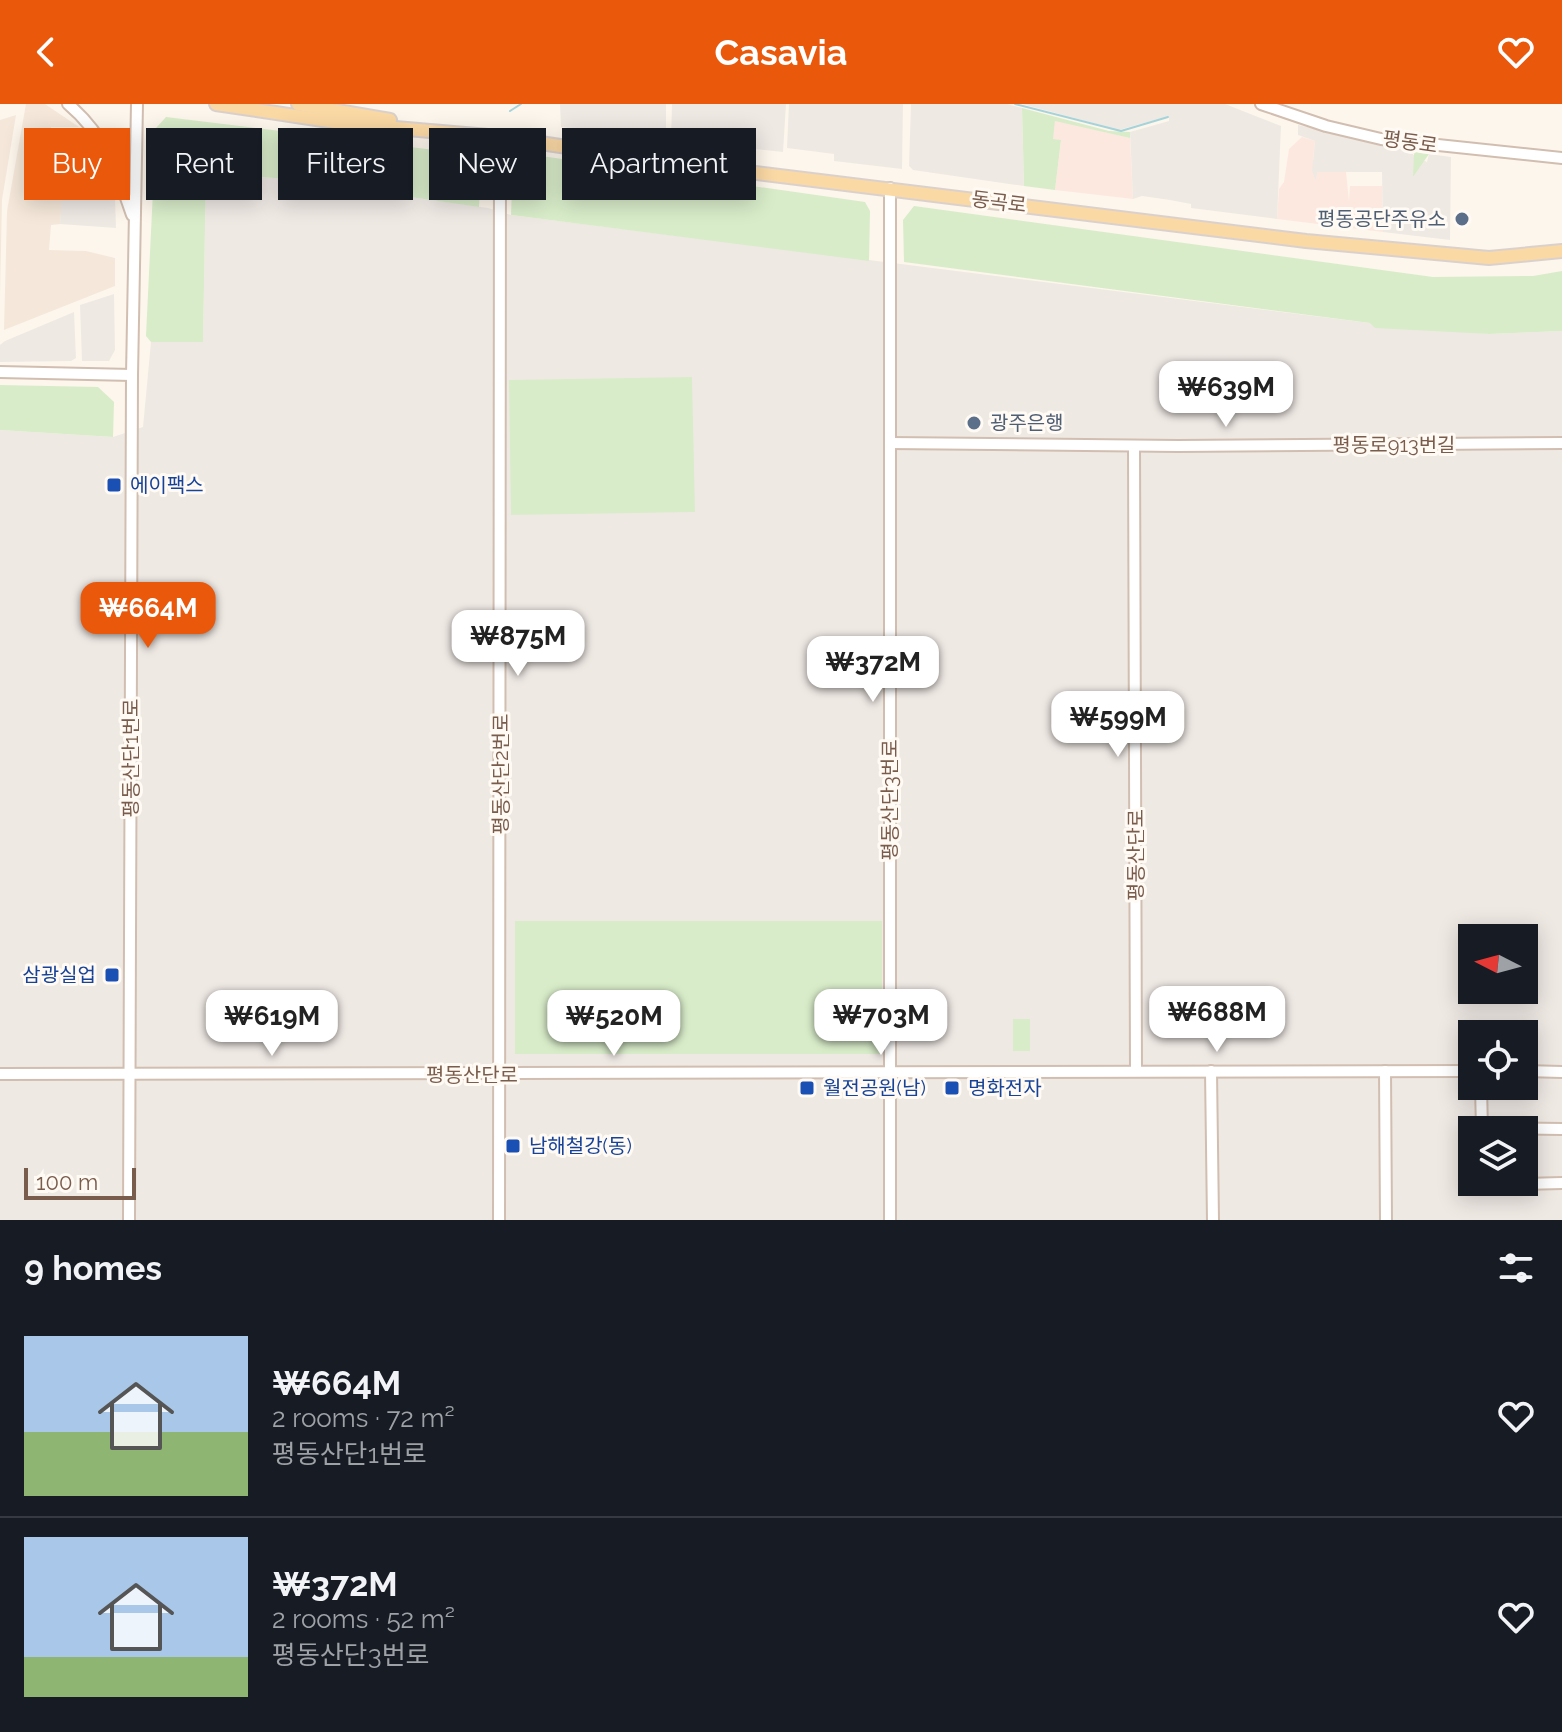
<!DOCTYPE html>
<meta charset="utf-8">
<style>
:root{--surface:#171b24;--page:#20242c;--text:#f1f3f6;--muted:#9ea1a6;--line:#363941;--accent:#ea580c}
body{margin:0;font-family:Raleway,"Noto Sans KR",sans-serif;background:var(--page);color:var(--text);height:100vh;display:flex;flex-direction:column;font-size:30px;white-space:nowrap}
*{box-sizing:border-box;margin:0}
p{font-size:26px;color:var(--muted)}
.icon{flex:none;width:44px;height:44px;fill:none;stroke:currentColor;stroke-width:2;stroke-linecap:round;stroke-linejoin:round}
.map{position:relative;height:1116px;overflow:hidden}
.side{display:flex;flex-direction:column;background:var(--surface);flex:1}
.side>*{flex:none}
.hud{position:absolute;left:24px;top:24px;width:800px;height:72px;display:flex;gap:16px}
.needle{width:52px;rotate:276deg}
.buttons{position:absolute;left:1458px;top:820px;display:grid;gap:16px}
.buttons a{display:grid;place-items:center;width:80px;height:80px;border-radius:0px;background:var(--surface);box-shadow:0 4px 20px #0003;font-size:40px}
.scale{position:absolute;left:24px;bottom:20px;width:112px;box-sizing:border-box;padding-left:8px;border:4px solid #7a5c4d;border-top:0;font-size:22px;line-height:28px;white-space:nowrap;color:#7a5c4d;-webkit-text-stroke:6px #fffaf3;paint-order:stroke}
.price{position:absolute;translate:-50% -68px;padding:0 18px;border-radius:16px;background:#fff;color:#222;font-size:26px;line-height:52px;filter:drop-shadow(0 2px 4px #0008)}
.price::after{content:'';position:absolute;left:50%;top:48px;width:24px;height:18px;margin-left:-12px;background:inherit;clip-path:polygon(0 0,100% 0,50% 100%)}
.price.active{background:var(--accent);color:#fff}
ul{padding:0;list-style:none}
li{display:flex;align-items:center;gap:24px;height:200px;padding:0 24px}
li+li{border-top:2px solid var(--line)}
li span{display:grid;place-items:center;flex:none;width:224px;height:160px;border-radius:0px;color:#555}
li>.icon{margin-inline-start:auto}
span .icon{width:96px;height:96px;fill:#fffc;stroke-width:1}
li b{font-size:34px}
h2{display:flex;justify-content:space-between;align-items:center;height:96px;padding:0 24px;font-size:34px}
.pill{padding:0 28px;border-radius:0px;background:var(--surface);box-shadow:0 4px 20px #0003;font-size:28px;line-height:72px}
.pill.active{background:var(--accent);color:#fff}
header{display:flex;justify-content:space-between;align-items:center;height:104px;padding:0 24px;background:var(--accent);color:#fff;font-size:36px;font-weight:700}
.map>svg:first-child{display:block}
</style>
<header><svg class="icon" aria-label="back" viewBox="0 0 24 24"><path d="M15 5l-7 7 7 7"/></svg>Casavia<svg class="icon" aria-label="heart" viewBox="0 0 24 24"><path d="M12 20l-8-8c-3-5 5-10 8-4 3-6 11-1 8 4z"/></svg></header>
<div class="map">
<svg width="1562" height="1116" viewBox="0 0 1562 1116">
<rect width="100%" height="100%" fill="#fdf6ec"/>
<g fill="#f5e8da">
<path d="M26,0H45L79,23H51L52,50L66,52L60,120L51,121L49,146L86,147L115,154V182L4,226L7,107Z"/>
<path d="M16,11L2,96L0,194V16Z"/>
</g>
<g fill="#fde8e0">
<path d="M1055,16L1130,34L1133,95L1055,86L1061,37L1052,36Z"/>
<path d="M1302,33L1315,37L1313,55L1316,68H1346L1349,97L1350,82H1382L1383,128L1277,115L1279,85L1284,78L1289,45Z"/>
</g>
<g fill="#efe9e4" fill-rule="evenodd">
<path d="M560,0H666V32L661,36L561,23Z"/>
<path d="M672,0H786L783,48L671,36Z"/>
<path d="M789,0H903L902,65L834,57V50L787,44Z"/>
<path d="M911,0H1007L1022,4L1024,82L913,66L909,62Z"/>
<path d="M1022,0H1225L1281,22L1277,115L1191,104V100L1170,96L1142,92L1133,95L1130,28L1169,17V12L1119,26Z"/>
<path d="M1298,21L1414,48L1413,51L1427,58L1429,50L1451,53L1450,136L1383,128L1382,68H1317L1316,77L1312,67L1315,37L1298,31Z"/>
<path d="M206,69L288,75L488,104L511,111L1370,219L1489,230L1562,227V1116H0V326L113,333L143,323L151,238L203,237ZM1472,834H1524V886H1472ZM1472,930H1524V982H1472ZM1472,1026H1524V1078H1472Z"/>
<path d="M63,72L109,74L115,94L116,124L60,120Z"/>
<path d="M114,190L115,246L109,257H82L80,201Z"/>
<path d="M74,208L76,254L71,257L0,258V241L5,237Z"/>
</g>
<g fill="#d8ecc9">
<path d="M1022,4L1109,27L1130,28V34L1055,17L1053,35L1061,36L1055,86L1024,82Z"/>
<path d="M166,13L475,51L481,58L479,103L288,75L206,69L203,238H151L146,232L156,24Z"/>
<path d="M1414,48L1429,50L1413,73Z"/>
<path d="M520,49L865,98L870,107L869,157L511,111L513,56Z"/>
<path d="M914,102L1433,173L1533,172L1562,167V227L1489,230L1375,224L1370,219L904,158L903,116Z"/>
<path d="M692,273L695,408L511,411L509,276Z"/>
<path d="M0,281L98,283L114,298L113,333L0,326Z"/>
<rect x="515" y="817" width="367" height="133"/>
<rect x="1013" y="915" width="17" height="32"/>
</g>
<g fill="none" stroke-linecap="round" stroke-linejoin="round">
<g stroke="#a5d3da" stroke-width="2">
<path d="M1015,0L1121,27L1168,13"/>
<path d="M510,7L521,0"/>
</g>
<g stroke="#d1beb0" stroke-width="14">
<g id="minor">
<path d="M68,0C105,31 117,67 132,111"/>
<path d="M1261,0L1326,22L1381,35L1562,54"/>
<path d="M890,84V1116"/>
<path d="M0,268L132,271"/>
<path d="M890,339L1178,342L1562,339"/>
<path d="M1134,342L1136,967"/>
<path d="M1211,967L1213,1116"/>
<path d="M1385,967L1386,1116"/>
<path d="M1524,967L1562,968"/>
<path d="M0,970L1472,967"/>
<path d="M1481,982L1482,1026"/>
<path d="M1482,1024L1562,1025"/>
<path d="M1481,1078V1081L1562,1079"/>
<path d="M129,1116L132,271L137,0"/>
<path d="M499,1116L500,33"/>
</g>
</g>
<g stroke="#dad1cd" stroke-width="16">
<g id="major">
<path d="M216,0L349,20L500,33L667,58L1306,137L1489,154L1562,147"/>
<path d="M298,0L390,16"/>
</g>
</g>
<use href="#minor" stroke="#fff" stroke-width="10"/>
<use href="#major" stroke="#fbd9a5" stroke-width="12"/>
</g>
<g fill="#5c6f8a" stroke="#fffaf3" stroke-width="3">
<circle cx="1462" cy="115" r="8"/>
<circle cx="974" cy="319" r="8"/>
</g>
<g fill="#1a4fb4" stroke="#fffaf3" stroke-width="3">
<rect x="106" y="373" width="16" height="16" rx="4"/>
<rect x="104" y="863" width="16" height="16" rx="4"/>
<rect x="799" y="976" width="16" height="16" rx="4"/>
<rect x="944" y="976" width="16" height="16" rx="4"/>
<rect x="505" y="1034" width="16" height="16" rx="4"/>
</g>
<g text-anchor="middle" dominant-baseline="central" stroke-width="6" stroke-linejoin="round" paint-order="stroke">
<g font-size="20" fill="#7a5c4d" stroke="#fffaf3">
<text transform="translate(1410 38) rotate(8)">평동로</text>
<text transform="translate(999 98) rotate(7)">동곡로</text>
<text x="1394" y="341">평동로913번길</text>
<text transform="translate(131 654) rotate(-90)">평동산단1번로</text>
<text transform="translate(501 670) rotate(-90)">평동산단2번로</text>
<text transform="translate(890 696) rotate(-90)">평동산단3번로</text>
<text transform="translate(1136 751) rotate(-90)">평동산단로</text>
<text x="472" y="971">평동산단로</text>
</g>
<g font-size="20" fill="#4e5e75" stroke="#fffaf3" text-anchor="end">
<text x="1446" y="115">평동공단주유소</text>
<text x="990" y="319" text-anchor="start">광주은행</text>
</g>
<g font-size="20" fill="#164399" stroke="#fffaf3" text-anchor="start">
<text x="130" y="381">에이팩스</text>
<text x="96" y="871" text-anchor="end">삼광실업</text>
<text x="823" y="984">월전공원(남)</text>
<text x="968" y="984">명화전자</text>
<text x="529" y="1042">남해철강(동)</text>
</g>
</g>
</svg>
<div class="buttons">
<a><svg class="needle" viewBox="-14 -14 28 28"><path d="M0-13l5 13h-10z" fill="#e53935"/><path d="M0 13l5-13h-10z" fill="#9ea1a6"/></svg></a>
<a><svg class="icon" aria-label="locate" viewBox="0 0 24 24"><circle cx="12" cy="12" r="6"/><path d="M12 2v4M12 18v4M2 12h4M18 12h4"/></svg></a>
<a><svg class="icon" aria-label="layers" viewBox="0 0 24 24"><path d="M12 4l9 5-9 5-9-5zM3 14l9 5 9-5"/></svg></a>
</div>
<div class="scale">100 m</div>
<b class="price" style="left:1226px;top:325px">₩639M</b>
<b class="price active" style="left:148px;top:546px">₩664M</b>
<b class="price" style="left:518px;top:574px">₩875M</b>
<b class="price" style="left:873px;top:600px">₩372M</b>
<b class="price" style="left:1118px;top:655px">₩599M</b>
<b class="price" style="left:1217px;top:950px">₩688M</b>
<b class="price" style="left:881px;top:953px">₩703M</b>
<b class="price" style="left:272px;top:954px">₩619M</b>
<b class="price" style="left:614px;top:954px">₩520M</b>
<div class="hud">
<a class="pill active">Buy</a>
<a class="pill">Rent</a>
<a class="pill">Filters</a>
<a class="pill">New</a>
<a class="pill">Apartment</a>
</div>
</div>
<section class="side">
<h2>9 homes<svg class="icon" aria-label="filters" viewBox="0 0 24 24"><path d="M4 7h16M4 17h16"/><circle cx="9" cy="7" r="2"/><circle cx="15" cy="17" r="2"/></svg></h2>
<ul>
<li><span style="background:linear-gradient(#a9c7e8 60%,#8fb573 0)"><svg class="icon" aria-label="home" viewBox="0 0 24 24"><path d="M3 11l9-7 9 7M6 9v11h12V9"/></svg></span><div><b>₩664M</b><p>2 rooms · 72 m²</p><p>평동산단1번로</p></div><svg class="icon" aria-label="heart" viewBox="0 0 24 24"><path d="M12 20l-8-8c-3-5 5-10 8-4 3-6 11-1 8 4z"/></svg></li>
<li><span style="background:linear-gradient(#a9c7e8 75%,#8fb573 0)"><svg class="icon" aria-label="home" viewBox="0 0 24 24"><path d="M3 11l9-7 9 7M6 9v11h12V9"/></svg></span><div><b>₩372M</b><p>2 rooms · 52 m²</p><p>평동산단3번로</p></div><svg class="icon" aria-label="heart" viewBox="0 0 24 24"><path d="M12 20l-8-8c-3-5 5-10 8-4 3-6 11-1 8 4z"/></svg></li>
</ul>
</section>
